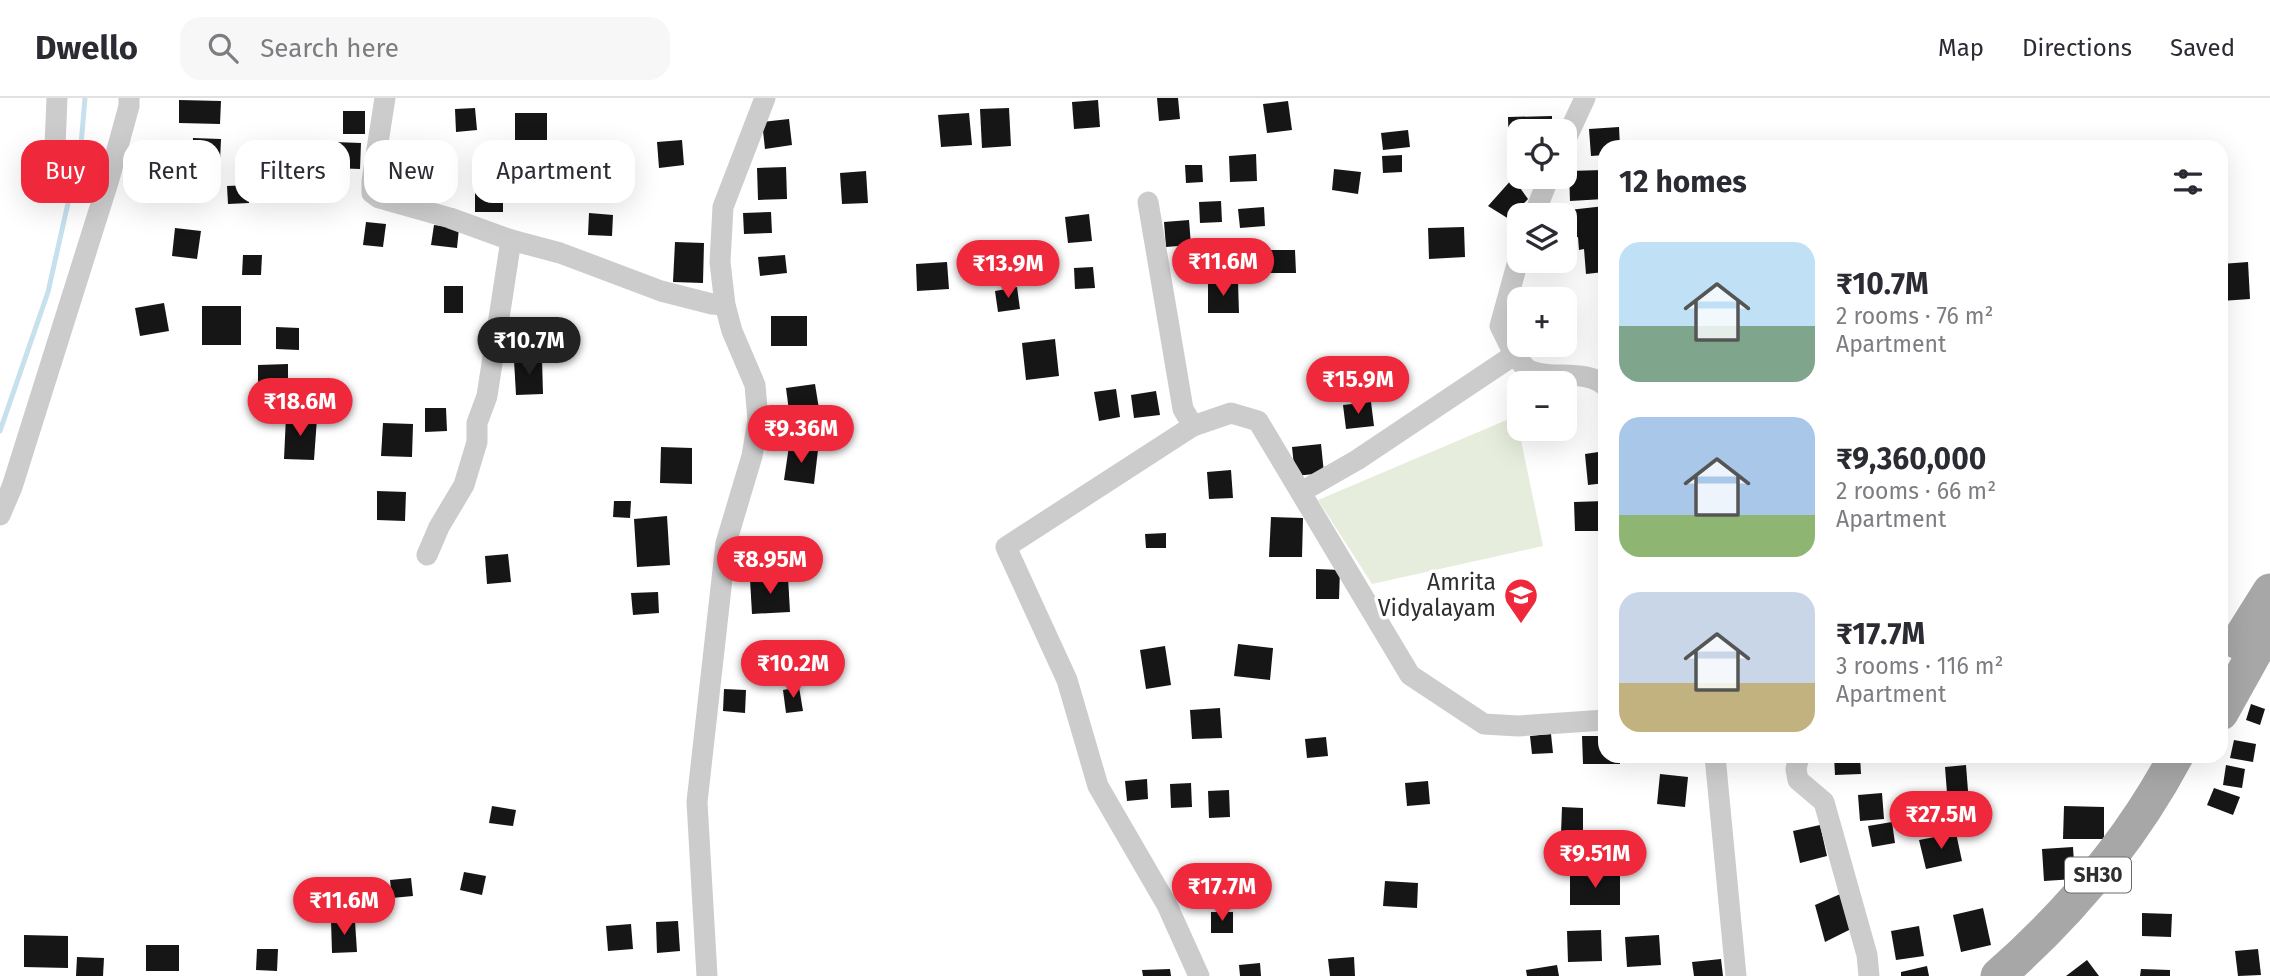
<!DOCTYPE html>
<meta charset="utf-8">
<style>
:root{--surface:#fff;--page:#f7f7f7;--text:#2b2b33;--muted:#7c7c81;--line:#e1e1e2;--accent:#ef283b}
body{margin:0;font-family:"Fira Sans",sans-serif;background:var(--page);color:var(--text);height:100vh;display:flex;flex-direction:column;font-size:26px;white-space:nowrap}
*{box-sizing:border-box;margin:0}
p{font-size:23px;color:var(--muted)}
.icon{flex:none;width:38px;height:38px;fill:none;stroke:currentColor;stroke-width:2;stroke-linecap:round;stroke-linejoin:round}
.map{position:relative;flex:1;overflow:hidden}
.side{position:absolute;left:1598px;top:42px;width:630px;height:623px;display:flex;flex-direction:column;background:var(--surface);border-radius:21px;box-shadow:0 7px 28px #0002}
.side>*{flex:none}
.guide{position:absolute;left:21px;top:42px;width:665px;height:63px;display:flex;gap:14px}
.tools{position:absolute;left:1507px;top:21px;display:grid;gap:14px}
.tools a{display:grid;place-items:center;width:70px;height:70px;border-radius:14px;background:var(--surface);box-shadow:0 7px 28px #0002;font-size:35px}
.price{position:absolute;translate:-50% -60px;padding:0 16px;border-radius:24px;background:var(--accent);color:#fff;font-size:23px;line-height:46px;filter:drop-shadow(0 2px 4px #0008)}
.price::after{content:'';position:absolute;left:50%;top:42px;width:21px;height:16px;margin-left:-10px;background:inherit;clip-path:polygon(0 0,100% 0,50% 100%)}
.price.active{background:#222;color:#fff}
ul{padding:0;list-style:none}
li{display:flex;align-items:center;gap:21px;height:175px;padding:0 21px}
li span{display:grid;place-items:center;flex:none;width:196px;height:140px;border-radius:21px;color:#555}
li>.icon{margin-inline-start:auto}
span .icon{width:84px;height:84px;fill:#fffc;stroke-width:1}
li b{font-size:30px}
h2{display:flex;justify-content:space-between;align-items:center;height:84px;padding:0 21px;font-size:30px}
.pill{padding:0 24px;border-radius:21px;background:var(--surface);box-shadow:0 7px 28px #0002;font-size:24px;line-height:63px}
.pill.active{background:var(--accent);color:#fff}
header{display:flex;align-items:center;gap:42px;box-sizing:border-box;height:98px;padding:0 35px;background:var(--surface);border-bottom:2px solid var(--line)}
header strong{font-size:33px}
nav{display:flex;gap:38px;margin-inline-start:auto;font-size:24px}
.search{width:490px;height:63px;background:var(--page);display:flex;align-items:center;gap:18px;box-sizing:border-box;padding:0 24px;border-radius:21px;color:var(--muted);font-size:26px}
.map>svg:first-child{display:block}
</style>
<header>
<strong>Dwello</strong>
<div class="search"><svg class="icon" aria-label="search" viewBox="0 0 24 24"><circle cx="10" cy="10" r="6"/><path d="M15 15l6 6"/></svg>Search here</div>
<nav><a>Map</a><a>Directions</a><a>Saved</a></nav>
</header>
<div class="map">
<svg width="2270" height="878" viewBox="0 0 2270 878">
<rect width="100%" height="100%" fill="#fff"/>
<path fill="#e6eddc" d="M1516,318L1543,448L1372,486L1318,402Z"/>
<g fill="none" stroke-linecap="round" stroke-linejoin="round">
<g stroke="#c7e0ee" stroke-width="5">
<path d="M76,73L81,47L85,0"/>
<path d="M0,333L48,194L73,83"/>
</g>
</g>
<g fill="#161616">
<path d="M1157,0H1178L1180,21L1159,23Z"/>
<path d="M179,2L221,3L220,26L179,25Z"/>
<path d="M1098,2L1100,29L1074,31L1072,4Z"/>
<path d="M1288,3L1292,32L1267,35L1263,6Z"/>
<path d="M475,10L477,32L456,34L455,11Z"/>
<path d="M1009,10L1011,48L982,50L980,11Z"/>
<rect x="343" y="13" width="22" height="23"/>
<rect x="515" y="15" width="32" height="31"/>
<path d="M969,15L972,47L941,49L938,17Z"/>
<path d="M1552,18V33H1519V53L1509,54L1508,19Z"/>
<path d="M789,21L792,47L765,51L762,24Z"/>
<path d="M1619,29L1620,49H1605V57L1591,58L1589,31Z"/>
<path d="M1408,32L1410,49L1383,52L1381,35Z"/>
<path d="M193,40L221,41L220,63L192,62Z"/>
<path d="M682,42L684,67L659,70L657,44Z"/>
<path d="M334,44L361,45L360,71L333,70Z"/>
<rect x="298" y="52" width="28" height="23"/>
<path d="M1256,56L1257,83L1230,84L1229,58Z"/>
<path d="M1402,57V74L1383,75L1382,58Z"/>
<path d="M1185,67H1202L1203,84L1186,85Z"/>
<path d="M786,69L787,101L758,102L757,70Z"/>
<path d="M1334,71L1361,74L1358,96L1332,92Z"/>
<path d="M1603,72L1604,101L1570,103L1569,73Z"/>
<path d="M866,73L868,105L842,106L840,75Z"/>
<path d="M1513,80L1528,101L1509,121L1488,108Z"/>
<rect x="475" y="82" width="28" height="32"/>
<path d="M249,87V105L228,106L227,88Z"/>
<path d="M1221,103L1222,124L1200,125L1199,104Z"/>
<path d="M1605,108V133L1600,134L1604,174L1586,176L1584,151L1579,152L1578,139L1572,140L1569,112Z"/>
<path d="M1264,109L1265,128L1240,130L1238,111Z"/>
<path d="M771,114L772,135L744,136L743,115Z"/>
<path d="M589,115L613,117L612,138L588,137Z"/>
<path d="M1089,116L1092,143L1068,145L1065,119Z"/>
<path d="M1189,122L1191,147L1166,149L1164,124Z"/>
<path d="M366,124L386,126L383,149L363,147Z"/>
<path d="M434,127L459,130L457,150L431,147Z"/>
<path d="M1464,129L1465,159L1429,161L1428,130Z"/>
<path d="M175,130L201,133L197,161L172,158Z"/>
<path d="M675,144L704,145L703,185L673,184Z"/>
<path d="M1207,151L1211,175L1183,179L1180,155Z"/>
<path d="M1268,152H1295L1296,175H1268Z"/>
<path d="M243,157H262L261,177H242Z"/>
<path d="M785,157L787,175L760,178L758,159Z"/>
<path d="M947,164L949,191L917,193L916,166Z"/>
<path d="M2248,164L2250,201L2221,203V166Z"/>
<path d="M1093,169L1095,190L1075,191L1074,170Z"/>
<path d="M1208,184H1238L1239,215H1208Z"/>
<rect x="444" y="188" width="19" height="27"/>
<path d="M1017,189L1020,211L998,214L995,193Z"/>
<path d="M164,205L169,233L140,238L135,210Z"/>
<rect x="202" y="208" width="39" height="39"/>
<rect x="771" y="218" width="36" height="30"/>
<path d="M276,229L299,230V252L276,251Z"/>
<path d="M1055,241L1059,278L1026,282L1022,245Z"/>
<path d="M542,261L543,296L516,297L514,262Z"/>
<path d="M288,266V288L258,289V267Z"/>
<path d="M323,284L324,299L302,300V285Z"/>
<path d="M815,286L820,317L790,321L786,290Z"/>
<path d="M1116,291L1120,319L1099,323L1094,294Z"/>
<path d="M1156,293L1160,317L1134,320L1131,297Z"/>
<path d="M1371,304L1374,328L1346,331L1343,307Z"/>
<path d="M425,310H446L447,333L425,334Z"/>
<path d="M286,318L317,320L314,362L284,361Z"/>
<path d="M383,325L413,326L412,359L381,358Z"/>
<path d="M1321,346L1324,375L1295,378L1292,349Z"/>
<path d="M789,348L818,352L814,386L784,382Z"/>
<path d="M661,349L692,350V386L660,385Z"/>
<path d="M1605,353V385L1588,387L1585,356Z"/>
<path d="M1231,372L1233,400L1209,401L1207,374Z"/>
<path d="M377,393L406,394L405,423L377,422Z"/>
<path d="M614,403H631L630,420L613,419Z"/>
<path d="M1605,403V433H1575L1574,404Z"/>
<path d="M667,418L670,467L637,469L634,421Z"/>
<path d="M1271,419L1303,420L1302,459H1269Z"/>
<path d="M1166,435V450H1146L1145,436Z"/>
<path d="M508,456L511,484L487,486L485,458Z"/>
<path d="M1316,471L1340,472L1339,501H1316Z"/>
<path d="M788,479L790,514L752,516L750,481Z"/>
<path d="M658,494L659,515L633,517L631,495Z"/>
<path d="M1238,546L1273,550L1270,582L1234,578Z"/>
<path d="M1165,548L1171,587L1146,591L1140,552Z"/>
<path d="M799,589L803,613L786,615L783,592Z"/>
<path d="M724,591L746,592L745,615L723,613Z"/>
<path d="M2251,606L2265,611L2260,627L2246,622Z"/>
<path d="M1220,610L1222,640L1192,641L1190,612Z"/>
<path d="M1551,636L1553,655L1532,656L1530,638Z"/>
<path d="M1582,638H1605V658H1620V666H1583Z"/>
<path d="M1326,639L1328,658L1307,660L1305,641Z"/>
<path d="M2234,642L2256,646L2253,664L2230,660Z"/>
<path d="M1834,658H1860L1861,676L1835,677Z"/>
<path d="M1966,667L1968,693L1947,695L1945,669Z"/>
<path d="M2226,667L2245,671L2242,690L2223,687Z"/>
<path d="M1660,676L1688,679L1685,709L1657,706Z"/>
<path d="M1147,681L1148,701L1127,703L1125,683Z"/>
<path d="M1428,683L1430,706L1407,708L1405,685Z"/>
<path d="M1191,685L1192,709L1171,710L1170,686Z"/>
<path d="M2214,690L2240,699L2233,717L2207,707Z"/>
<path d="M1229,692L1230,719L1209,720L1208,693Z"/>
<path d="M1882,695L1884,721L1860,723L1858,697Z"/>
<path d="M492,708L516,712L513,728L489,725Z"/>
<path d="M2064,708L2104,709V741H2063Z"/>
<path d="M1562,709L1583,710V736H1561Z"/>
<path d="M1934,715L1937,732L1919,735L1915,718Z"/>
<path d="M1892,724L1895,745L1872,749L1868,728Z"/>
<path d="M1820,727L1827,758L1800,765L1793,733Z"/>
<path d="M1956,735L1962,763L1926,771L1919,742Z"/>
<path d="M2073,749L2075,781L2044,783L2042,751Z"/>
<path d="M464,774L486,778L482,797L460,792Z"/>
<path d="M1620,777V807H1570V778Z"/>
<path d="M411,780L413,798L392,800L390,782Z"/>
<path d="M1385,783L1418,785L1417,810L1383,808Z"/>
<path d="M1845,794L1851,831L1825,844L1815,807Z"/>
<path d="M1983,810L1991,847L1961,854L1953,817Z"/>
<rect x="1211" y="814" width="22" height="21"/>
<path d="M2142,815L2172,816L2171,839L2142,838Z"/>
<path d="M331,823H355L357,854L332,855Z"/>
<path d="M678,823L680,853L657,855L656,824Z"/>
<path d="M631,826L633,851L608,853L606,828Z"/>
<path d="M1919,828L1924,858L1896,862L1891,833Z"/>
<path d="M1601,832L1602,863L1568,864L1567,833Z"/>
<path d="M24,837L68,838V870L24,869Z"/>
<path d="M1659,837L1661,867L1627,869L1625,839Z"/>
<rect x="146" y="847" width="33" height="26"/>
<path d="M257,851H278L277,873L256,872Z"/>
<path d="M2258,851L2261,877L2238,878L2235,853Z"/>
<path d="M77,859L104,860L103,878H76Z"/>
<path d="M1354,859L1355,878H1330L1328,861Z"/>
<path d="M1721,861L1723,878H1694L1692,864Z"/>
<path d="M2087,862L2099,878H2066Z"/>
<path d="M1260,865L1261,878H1240L1239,867Z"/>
<path d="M1557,867L1559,878H1527L1526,872Z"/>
<path d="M1927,868L1929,878H1901V874Z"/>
<path d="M1170,871L1171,878H1143L1142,872Z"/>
<path d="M2141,871L2170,872V878H2140Z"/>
</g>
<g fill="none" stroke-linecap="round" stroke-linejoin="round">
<g stroke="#ccc" stroke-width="21">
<path d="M57,0L54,72L64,77L107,86"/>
<path d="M385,0L372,83V95L379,100L450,120L511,142L560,155L661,193L712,206L725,207"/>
<path d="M1564,45L1585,0"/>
<path d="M1148,104L1183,311L1193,328"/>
<path d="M1534,117L1549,79"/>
<path d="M1519,159L1500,228C1508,243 1513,258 1526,270C1543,284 1587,269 1605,288"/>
<path d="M1301,394L1357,362L1514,257"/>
<path d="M0,417L12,389L109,81L129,8V0"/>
<path d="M427,457L439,429L464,387L477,344V325L487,298L511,142"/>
<path d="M1715,658L1736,878"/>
<path d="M1799,658L1796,671L1798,682L1824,704L1867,857L1869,878"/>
<path d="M707,878L697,704L726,445L752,358L758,322L755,287L732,233L725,207L720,164L723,109L765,0"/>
<path d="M1199,878L1167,807L1098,688L1067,582L1006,449L1193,328L1231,315L1258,323L1410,577L1484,626L1518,628L1605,622"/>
</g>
<g stroke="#a7a7a7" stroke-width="35">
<path d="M2238,544L2270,493"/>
<path d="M2221,615L2270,527"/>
<path d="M1998,878C2071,814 2130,744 2176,658"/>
</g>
</g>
<defs>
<g id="school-pin" transform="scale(1.75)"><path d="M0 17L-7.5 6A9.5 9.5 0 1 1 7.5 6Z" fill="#ef283b" stroke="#fff"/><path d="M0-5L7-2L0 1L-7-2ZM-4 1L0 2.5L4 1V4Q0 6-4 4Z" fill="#fff"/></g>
</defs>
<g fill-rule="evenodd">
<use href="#school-pin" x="1521" y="497"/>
</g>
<g text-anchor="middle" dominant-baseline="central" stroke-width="7" stroke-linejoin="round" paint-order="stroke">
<rect fill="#fff" stroke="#6d6d6d" stroke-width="2" x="2065" y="759.5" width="66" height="35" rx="5"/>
<g font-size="21" font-weight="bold" fill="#2f2f2f">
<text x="2098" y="777">SH30</text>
</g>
<g font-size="23" fill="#2f2f2f" stroke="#fff" text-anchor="end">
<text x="1496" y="484">Amrita<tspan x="1496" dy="26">Vidyalayam</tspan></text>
</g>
</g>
</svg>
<div class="tools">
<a><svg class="icon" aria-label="locate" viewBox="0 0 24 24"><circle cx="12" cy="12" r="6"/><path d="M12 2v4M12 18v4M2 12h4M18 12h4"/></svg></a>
<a><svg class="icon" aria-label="layers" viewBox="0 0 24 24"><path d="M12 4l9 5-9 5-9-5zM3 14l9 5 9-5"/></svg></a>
<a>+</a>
<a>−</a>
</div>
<b class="price" style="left:1223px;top:200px">₹11.6M</b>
<b class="price" style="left:1008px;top:202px">₹13.9M</b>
<b class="price active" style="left:529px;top:279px">₹10.7M</b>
<b class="price" style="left:1358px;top:318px">₹15.9M</b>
<b class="price" style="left:300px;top:340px">₹18.6M</b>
<b class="price" style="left:801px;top:367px">₹9.36M</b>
<b class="price" style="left:770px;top:498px">₹8.95M</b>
<b class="price" style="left:793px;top:602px">₹10.2M</b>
<b class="price" style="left:1941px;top:753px">₹27.5M</b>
<b class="price" style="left:1595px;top:792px">₹9.51M</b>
<b class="price" style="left:1222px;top:825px">₹17.7M</b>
<b class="price" style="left:344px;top:839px">₹11.6M</b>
<div class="guide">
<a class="pill active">Buy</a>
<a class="pill">Rent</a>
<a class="pill">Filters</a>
<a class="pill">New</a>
<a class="pill">Apartment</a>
</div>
<section class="side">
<h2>12 homes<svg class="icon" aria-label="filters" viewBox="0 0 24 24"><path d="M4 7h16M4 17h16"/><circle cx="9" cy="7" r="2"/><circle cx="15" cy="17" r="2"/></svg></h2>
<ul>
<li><span style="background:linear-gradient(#bfe0f5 60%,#7fa58c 0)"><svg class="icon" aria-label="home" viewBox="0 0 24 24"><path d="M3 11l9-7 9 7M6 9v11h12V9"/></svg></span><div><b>₹10.7M</b><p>2 rooms · 76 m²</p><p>Apartment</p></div></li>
<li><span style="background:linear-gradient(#a9c7e8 70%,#8fb573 0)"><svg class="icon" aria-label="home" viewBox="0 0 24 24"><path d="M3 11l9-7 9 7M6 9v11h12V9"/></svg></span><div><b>₹9,360,000</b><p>2 rooms · 66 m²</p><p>Apartment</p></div></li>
<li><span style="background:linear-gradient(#c9d6e8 65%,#c2b280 0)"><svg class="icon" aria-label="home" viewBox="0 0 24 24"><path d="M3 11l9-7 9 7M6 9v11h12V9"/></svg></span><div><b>₹17.7M</b><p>3 rooms · 116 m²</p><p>Apartment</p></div></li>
</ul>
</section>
</div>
